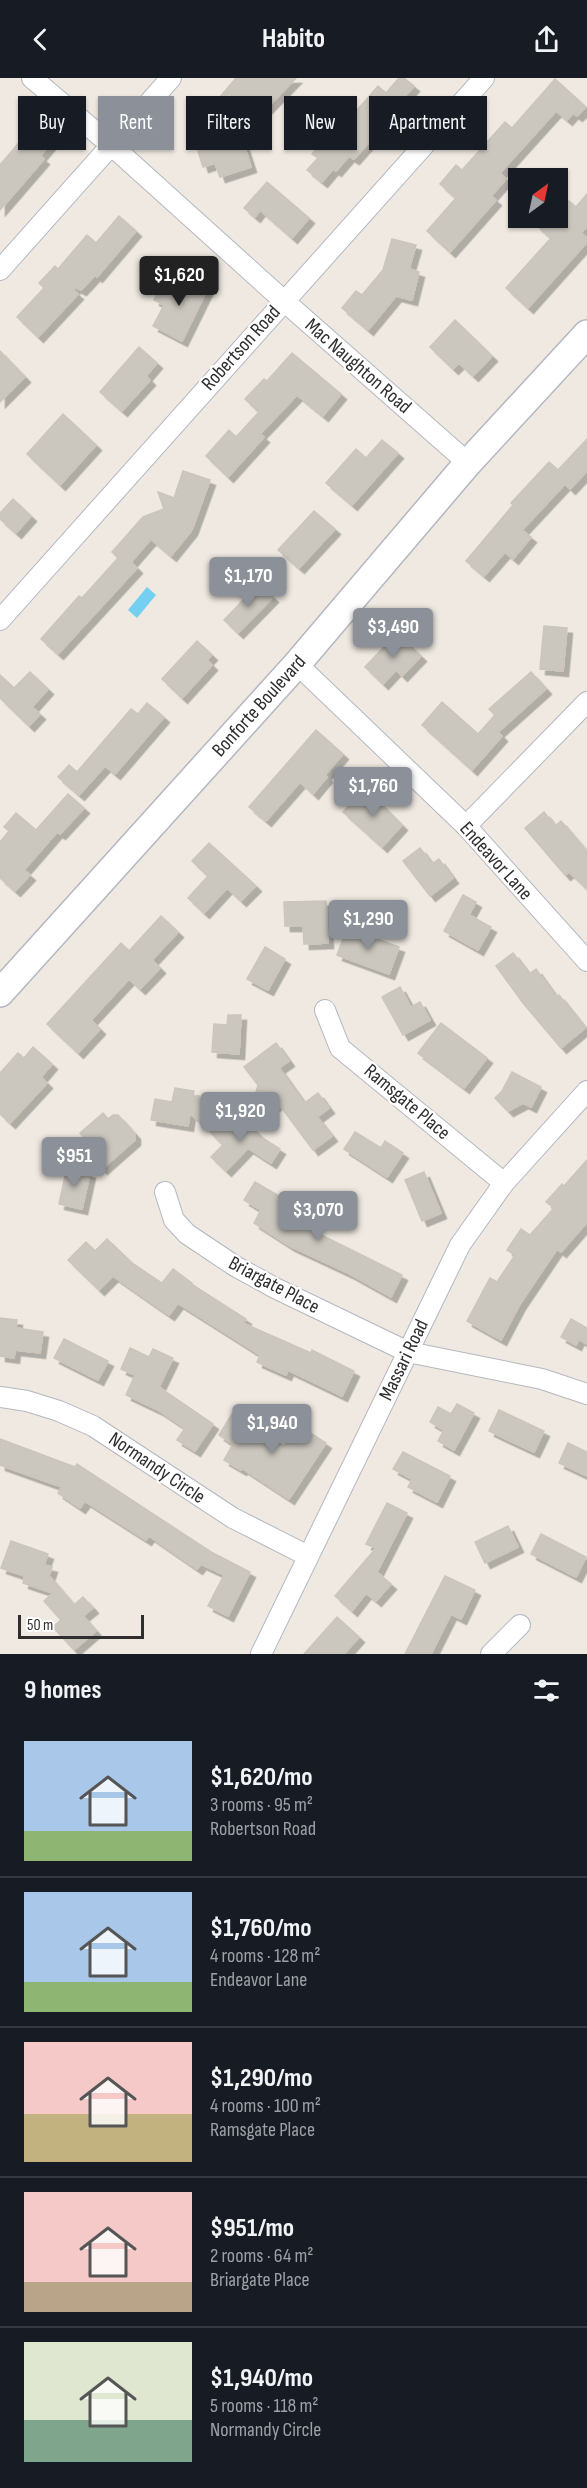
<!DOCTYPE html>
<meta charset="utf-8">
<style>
:root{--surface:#171b24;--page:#20242c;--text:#f1f3f6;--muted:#9ea1a6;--line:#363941;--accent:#8c9099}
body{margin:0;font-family:"Sofia Sans Condensed",sans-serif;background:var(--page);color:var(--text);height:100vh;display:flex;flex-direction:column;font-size:22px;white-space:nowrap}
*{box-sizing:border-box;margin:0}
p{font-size:20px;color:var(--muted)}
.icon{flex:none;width:33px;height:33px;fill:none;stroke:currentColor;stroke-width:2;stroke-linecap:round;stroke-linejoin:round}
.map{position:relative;height:1576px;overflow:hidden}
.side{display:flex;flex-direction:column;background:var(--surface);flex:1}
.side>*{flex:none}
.hud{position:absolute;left:18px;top:18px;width:552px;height:54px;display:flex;gap:12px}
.needle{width:39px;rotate:33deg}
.tools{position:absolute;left:508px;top:90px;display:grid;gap:12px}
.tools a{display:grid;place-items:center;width:60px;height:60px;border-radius:0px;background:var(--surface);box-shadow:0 2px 4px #0004;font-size:30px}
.scale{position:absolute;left:18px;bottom:15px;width:126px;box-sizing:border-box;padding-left:6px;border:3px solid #2e2e2e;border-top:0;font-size:16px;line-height:21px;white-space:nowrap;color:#2e2e2e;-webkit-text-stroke:4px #fff;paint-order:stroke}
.price{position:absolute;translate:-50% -51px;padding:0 14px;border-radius:6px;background:var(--accent);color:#fff;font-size:20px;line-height:39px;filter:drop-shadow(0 2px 3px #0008)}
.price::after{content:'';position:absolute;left:50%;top:36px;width:18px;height:14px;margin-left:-9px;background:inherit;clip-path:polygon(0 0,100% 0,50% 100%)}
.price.selected{background:#222;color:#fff}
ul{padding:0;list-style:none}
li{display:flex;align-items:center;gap:18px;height:150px;padding:0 24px}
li+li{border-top:2px solid var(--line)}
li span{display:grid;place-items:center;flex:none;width:168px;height:120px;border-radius:0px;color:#555}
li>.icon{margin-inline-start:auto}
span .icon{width:72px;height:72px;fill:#fffc;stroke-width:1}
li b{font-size:26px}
h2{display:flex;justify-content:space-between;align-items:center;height:72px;padding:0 24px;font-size:26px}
.tag{padding:0 21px;border-radius:0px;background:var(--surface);box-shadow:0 2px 4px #0004;font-size:21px;line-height:54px}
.tag.selected{background:var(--accent);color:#fff}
header{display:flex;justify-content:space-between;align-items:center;height:78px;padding:0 24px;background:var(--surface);font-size:27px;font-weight:700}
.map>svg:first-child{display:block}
</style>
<header><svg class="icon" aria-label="back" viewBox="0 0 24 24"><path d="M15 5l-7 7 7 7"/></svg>Habito<svg class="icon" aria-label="share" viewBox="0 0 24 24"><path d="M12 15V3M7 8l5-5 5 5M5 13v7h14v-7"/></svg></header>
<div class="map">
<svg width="587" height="1576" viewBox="0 0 587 1576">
<defs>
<filter id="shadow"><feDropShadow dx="5.5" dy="5.5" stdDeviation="0" flood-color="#0004"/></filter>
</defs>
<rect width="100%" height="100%" fill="#efe9e1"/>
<path fill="#75cff0" d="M147,509L156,517L137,540L128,532Z"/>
<g fill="#cbc7bf" stroke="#cbc5ba" stroke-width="1.5" filter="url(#shadow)">
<path d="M236,0H296L257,40L227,14L251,89L220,99L215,85L203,89L198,73L207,70L194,27L219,20Z"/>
<path d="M399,0H404L414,8L368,60L371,62L354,81L349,78L336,93L333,91L322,104L307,92L318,80L312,76L325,61L327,62L342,45L344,47L378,8L386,15Z"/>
<path d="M555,1L586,29L577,38L573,35L567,42L556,33L500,95L506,101L491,118L496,122L450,174L427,153L456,120L440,106L456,87L462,92L505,44L512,50Z"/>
<path d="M32,49L51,65L40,78L44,81L0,132V87Z"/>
<path d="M267,104L309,140L292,160L260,132L255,139L244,130Z"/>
<path d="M587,116V148L581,155L587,160V164L528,230L506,210L551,160L536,147L543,140H558V134L569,123L576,129Z"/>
<path d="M119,138L136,153L97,199L95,197L81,212L75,209L73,212L78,216L38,259L17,239L44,210L39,205L55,188L58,191L87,157L96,165Z"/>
<path d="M392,161L416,167L409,191L419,194L412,222L396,218L368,252L342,230L356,213L362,217L383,192Z"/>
<path d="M176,196L207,212L182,263L153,248L164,227L154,222L160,210L167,213Z"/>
<path d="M455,242L492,278L473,298L459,285L453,291L430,269Z"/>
<path d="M139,269L157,285L146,298L150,302L122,333L100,314Z"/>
<path d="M0,273L25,299L0,324Z"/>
<path d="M292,275L341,316L323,338L297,317L260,356L264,359L228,399L206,378L229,352L236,359L259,334L245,321L264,301L267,303Z"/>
<path d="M63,336L96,367L60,407L27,376Z"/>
<path d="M587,361V393L570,411L565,406L522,452L531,459L513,481L505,474L484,498L466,483L513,427L511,425L549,384L558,392Z"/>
<path d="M382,362L398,375L352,427L326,405L356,371L366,380Z"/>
<path d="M183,393L210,402L192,452L171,478L151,461L131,484L137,490L58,576L41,561L79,518L82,520L118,480L112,474L143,439L164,431L158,414L174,420Z"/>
<path d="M13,421L31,438L16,455L0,441V435Z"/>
<path d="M314,433L335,451L299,490L278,472Z"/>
<path d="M259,506L273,519L238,555L224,542Z"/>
<path d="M544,548L567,550L563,593L540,591Z"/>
<path d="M397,555L421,578L402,598L396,592L383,606L365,589Z"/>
<path d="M197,563L212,577L207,582L212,587L182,620L162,601Z"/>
<path d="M30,594L48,611L32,629L40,636L29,648L0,620V597L14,610Z"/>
<path d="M531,594L546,611L498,654L502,658L472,692L422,647L442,624L478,656L495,637L489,631Z"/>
<path d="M147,625L164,639L115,696L105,688L79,717L58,699L69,687L77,694L131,631L138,636Z"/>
<path d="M316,652L343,676L325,697L327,699L313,716L300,704L266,743L249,729Z"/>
<path d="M365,710L402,747L382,769L343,734Z"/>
<path d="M68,716L84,730L60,756L57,754L24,792L30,797L15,813L0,800V764L9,753L4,749L16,735L36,752Z"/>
<path d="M544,734L555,748L561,743L587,774V811L569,794L565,797L525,750Z"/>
<path d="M209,765L256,808L241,823L227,810L204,835L188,820L208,798L192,783Z"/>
<path d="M420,770L432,786L439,781L453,800L430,818L403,783Z"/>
<path d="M463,817L476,824L469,837L491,849L478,872L444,853Z"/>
<path d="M326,823L328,865L304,866L303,848H285L284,824Z"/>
<path d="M161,838L178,854L152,882L160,890L140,911L129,901L91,942L100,951L78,975L47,946L121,865L129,873Z"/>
<path d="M347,850L399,869L389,896L337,877Z"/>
<path d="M265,869L285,881L268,912L247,901Z"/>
<path d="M513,875L529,896L536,891L556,919L559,917L585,950L561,970L523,925L496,888Z"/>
<path d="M400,909L411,929L420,924L430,942L403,957L382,919Z"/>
<path d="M228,937H241L239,976L212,974L214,946L227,947Z"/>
<path d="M441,945L487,980L464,1010L418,975Z"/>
<path d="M276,965L289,983L279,990L304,1025L318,1015L329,1030L317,1039L332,1058L313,1072L278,1025L274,1028L267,1019L252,1029L258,1007L244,989Z"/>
<path d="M33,969L52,986L41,999L47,1005L10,1045L0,1036V995L18,975L24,980Z"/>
<path d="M512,994L541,1009L531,1029L523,1025L508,1033L495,1020L502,1013Z"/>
<path d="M175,1010L194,1013L193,1018L209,1022L202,1047L190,1035L188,1048L151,1042L155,1021L172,1024Z"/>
<path d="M103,1035L108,1041L113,1037H118L135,1056V1062L102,1091L82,1070L88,1064L80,1055Z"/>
<path d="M227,1037L240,1050L246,1044L264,1061L280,1071L271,1085L248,1070L226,1093L211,1079L223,1067L210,1054Z"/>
<path d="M355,1054L381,1070L385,1063L403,1075L387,1099L344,1071Z"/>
<path d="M587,1082V1144L561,1174L557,1171L520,1226L501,1262L467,1243L490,1200L497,1204L515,1177L507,1172L521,1151L530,1157L554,1130L546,1124L562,1106L564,1108Z"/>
<path d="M67,1089L90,1095L82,1131L59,1126Z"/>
<path d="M424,1094L441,1135L422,1143L405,1102Z"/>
<path d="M255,1104L291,1125L283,1138L402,1197L391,1219L350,1196L290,1168L254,1145L261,1132L244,1122Z"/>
<path d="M107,1161L132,1185L162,1205L173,1191L192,1205L191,1206L246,1241L243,1245L311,1275L312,1272L354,1293L342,1318L288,1292L286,1297L257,1284L260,1277L178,1225L169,1237L113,1198L99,1212L68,1182L86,1164L95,1173Z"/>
<path d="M0,1240L17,1242L16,1250L43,1254L40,1275L15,1272L14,1280L0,1278Z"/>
<path d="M571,1241L587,1250V1266L579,1261L576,1267L561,1259Z"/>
<path d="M64,1261L108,1283L98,1302L54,1280Z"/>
<path d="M130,1270L149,1279L153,1271L173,1280L159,1309L213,1346L195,1373L177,1362L185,1350L158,1332L126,1317L135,1297L121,1291Z"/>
<path d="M457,1326L474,1335L454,1372L438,1363L444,1352L430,1344L438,1329L451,1336Z"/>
<path d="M499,1332L544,1353L534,1374L489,1353Z"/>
<path d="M232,1336L284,1368L298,1347L326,1365L289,1421L242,1390L241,1392L224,1382L233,1366L219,1357Z"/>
<path d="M0,1361L75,1389L77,1386L211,1474L250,1494L228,1538L208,1528L224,1497L201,1486L197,1491L149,1458L146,1462L85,1423L80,1430L58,1415L62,1409L0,1387Z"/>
<path d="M568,1365L587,1374V1398L559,1385Z"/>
<path d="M403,1374L450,1398L437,1424L408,1409L412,1401L393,1391Z"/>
<path d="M387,1425L407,1435L377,1494L391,1506L376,1523L366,1515L352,1533L335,1518L376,1470L366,1466Z"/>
<path d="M508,1448L518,1469L485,1485L475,1464Z"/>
<path d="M541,1456L586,1479L576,1499L531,1476Z"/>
<path d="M11,1463L48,1476L44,1487L52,1489L49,1498L74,1527L83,1519L93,1530L83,1538L96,1553L74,1572L53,1549L61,1542L44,1523L53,1515L23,1505L25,1498L1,1490Z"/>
<path d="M445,1498L475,1512L461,1541L451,1536L431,1576H405Z"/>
<path d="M337,1539L359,1559L344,1576H304Z"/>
</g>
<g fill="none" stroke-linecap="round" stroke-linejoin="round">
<g stroke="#b4b7c1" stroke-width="22">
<g id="street">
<path d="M32,0L111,67L284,223L468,385"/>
<path d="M0,192L171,0"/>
<path d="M0,542L484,0"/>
<path d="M297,586L466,748L587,883"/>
<path d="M466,748L587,624"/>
<path d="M325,932L340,970L504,1105"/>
<path d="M165,1114L174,1142L187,1156L235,1188L275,1210L408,1274L542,1301L587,1316"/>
<path d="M0,1319L27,1323L59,1333L93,1348L233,1440L308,1478"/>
<path d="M261,1576L460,1167L504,1105L587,1013"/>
<path d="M491,1576L520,1547"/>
</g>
</g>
<g stroke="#b4b7c1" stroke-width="30">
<path id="secondary" d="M0,915L297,586L468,385L587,256"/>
</g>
<use href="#street" stroke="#fff" stroke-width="20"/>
<use href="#secondary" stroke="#fff" stroke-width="27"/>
</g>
<g text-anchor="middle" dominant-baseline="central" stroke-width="4.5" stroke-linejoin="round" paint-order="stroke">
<g font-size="20" fill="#2e2e2e" stroke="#fff">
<text transform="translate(241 270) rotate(-48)">Robertson Road</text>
<text transform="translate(358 288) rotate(41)">Mac Naughton Road</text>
<text transform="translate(259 628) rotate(-48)">Bonforte Boulevard</text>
<text transform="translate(496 783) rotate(48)">Endeavor Lane</text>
<text transform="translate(407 1024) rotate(40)">Ramsgate Place</text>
<text transform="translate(274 1207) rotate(28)">Briargate Place</text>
<text transform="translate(404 1282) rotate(-64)">Massari Road</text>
<text transform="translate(157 1390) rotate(34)">Normandy Circle</text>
</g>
</g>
</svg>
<div class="tools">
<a><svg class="needle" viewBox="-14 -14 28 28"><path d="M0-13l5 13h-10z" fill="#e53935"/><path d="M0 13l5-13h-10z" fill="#9ea1a6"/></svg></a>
</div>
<div class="scale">50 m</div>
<b class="price selected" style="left:179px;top:229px">$1,620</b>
<b class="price" style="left:248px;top:530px">$1,170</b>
<b class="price" style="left:393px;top:581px">$3,490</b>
<b class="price" style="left:373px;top:740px">$1,760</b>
<b class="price" style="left:368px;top:873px">$1,290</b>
<b class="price" style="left:240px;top:1065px">$1,920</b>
<b class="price" style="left:74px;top:1110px">$951</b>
<b class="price" style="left:318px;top:1164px">$3,070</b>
<b class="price" style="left:272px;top:1377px">$1,940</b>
<div class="hud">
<a class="tag">Buy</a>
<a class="tag selected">Rent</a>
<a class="tag">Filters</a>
<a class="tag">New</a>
<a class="tag">Apartment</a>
</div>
</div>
<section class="side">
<h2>9 homes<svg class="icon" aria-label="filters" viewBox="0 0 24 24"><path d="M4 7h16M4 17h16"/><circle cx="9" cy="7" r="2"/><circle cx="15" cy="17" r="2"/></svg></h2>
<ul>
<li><span style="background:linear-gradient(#a9c7e8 75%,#8fb573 0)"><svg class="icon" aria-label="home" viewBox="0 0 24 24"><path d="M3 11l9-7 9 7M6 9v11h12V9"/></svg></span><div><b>$1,620/mo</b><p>3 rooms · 95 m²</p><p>Robertson Road</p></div></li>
<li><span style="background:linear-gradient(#a9c7e8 75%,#8fb573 0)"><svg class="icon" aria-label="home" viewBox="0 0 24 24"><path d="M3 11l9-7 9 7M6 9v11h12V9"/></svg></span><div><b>$1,760/mo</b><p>4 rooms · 128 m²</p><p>Endeavor Lane</p></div></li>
<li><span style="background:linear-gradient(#f6c9c9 60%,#c2b280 0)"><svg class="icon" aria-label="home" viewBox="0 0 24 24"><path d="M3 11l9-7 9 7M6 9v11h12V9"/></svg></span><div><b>$1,290/mo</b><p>4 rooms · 100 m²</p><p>Ramsgate Place</p></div></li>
<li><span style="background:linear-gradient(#f6c9c9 75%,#b9a48a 0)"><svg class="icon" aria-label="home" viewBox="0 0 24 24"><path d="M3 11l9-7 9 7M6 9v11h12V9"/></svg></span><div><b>$951/mo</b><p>2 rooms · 64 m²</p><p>Briargate Place</p></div></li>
<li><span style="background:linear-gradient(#dfe7d0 65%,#7fa58c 0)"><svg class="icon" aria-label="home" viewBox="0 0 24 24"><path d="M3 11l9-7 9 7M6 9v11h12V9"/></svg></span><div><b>$1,940/mo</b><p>5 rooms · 118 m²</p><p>Normandy Circle</p></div></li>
</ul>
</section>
